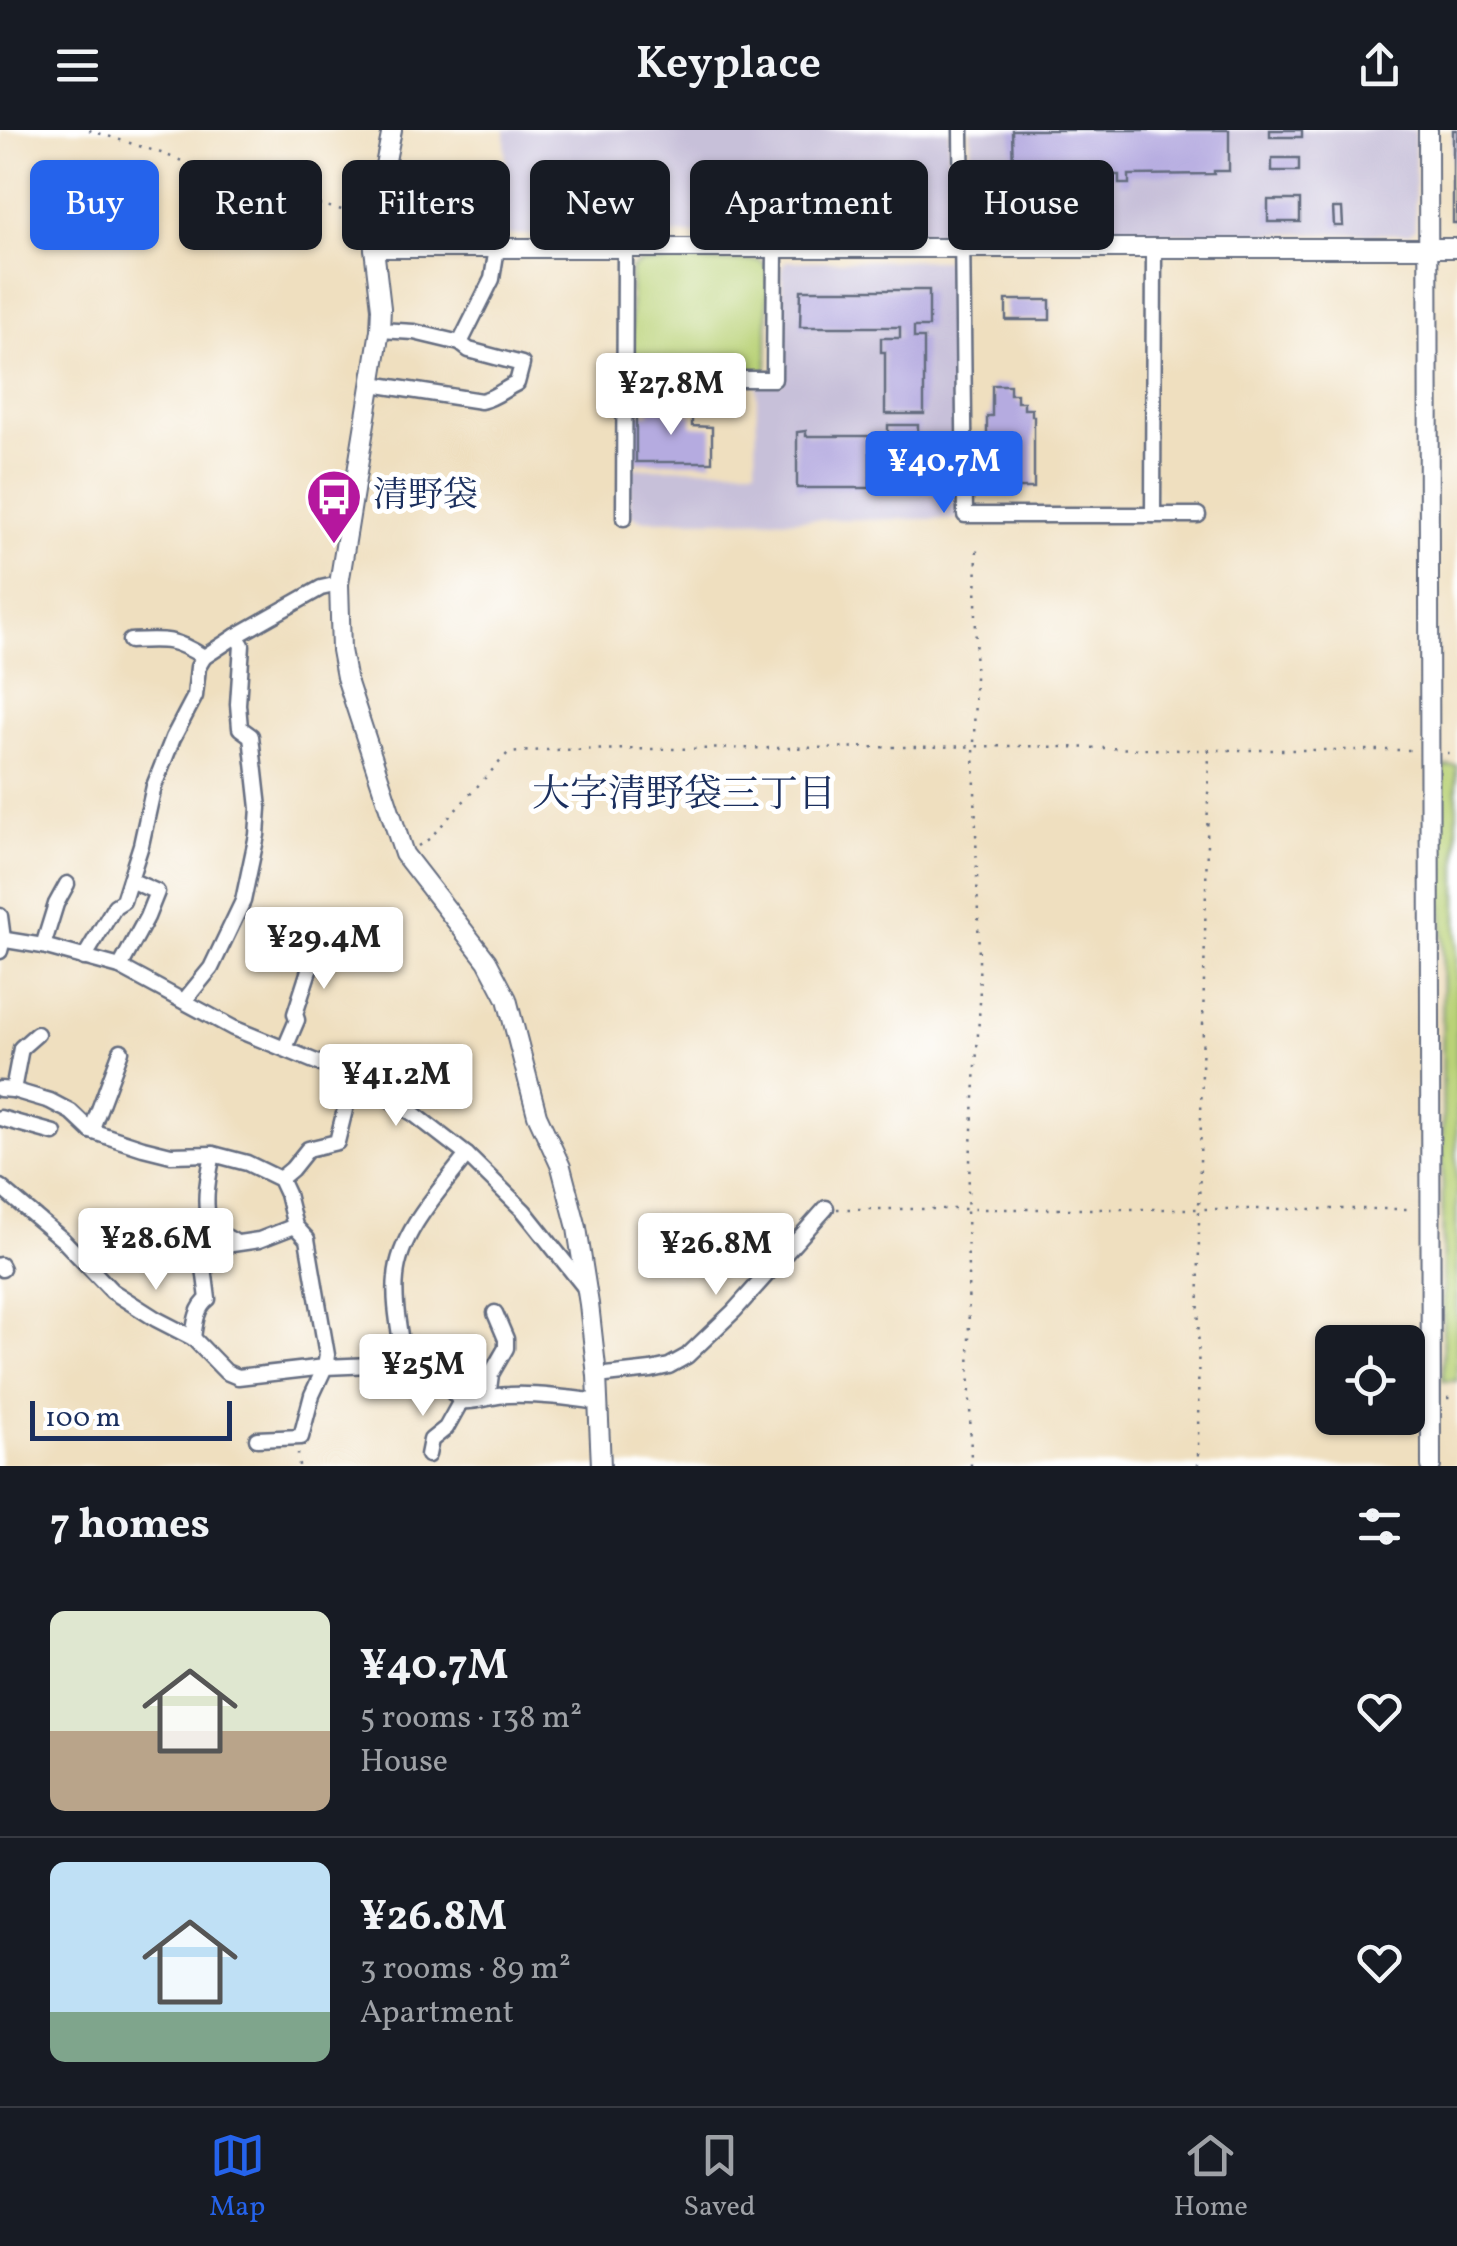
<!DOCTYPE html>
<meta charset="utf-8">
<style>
:root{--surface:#171b24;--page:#20242c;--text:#f1f3f6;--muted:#9ea1a6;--line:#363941;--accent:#2563eb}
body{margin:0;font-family:Vollkorn,"Noto Serif JP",serif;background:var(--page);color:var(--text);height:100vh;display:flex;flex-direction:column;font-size:38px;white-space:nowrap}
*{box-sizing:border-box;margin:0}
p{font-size:32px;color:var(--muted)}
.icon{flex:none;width:55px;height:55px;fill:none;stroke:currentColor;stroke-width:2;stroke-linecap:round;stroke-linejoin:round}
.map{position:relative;height:1336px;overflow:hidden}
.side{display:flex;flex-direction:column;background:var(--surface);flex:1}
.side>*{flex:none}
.guide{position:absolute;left:30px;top:30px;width:1398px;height:90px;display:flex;gap:20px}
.controls{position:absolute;left:1315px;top:1195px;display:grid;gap:20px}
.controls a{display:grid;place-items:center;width:110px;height:110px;border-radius:15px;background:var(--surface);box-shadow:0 2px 8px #0004;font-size:50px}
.scale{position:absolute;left:30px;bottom:25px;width:202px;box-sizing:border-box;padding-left:10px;border:5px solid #1b2f5e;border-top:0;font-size:28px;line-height:35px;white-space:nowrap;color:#1b2f5e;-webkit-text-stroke:8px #fff;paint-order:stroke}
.price{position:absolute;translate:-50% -85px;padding:0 22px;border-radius:10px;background:#fff;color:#222;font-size:32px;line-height:65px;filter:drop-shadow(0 2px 5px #0008)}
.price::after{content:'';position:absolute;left:50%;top:60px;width:30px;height:22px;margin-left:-15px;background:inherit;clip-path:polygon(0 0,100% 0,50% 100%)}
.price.on{background:var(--accent);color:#fff}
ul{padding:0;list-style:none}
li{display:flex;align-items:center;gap:30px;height:250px;padding:0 50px}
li+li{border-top:2px solid var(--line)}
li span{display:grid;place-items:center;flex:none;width:280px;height:200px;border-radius:15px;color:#555}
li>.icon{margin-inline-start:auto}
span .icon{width:120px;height:120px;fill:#fffc;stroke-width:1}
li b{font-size:42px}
h2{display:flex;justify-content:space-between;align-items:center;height:120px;padding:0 50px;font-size:42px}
.chip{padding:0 35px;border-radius:15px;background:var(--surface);box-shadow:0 2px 8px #0004;font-size:35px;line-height:90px}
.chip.on{background:var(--accent);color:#fff}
header{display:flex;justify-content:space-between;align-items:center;height:130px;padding:0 50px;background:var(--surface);font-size:45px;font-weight:600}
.tab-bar{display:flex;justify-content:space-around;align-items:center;height:140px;border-top:2px solid var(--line);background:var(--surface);font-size:28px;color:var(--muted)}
.tab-bar a{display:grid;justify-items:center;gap:5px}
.tab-bar .on{color:var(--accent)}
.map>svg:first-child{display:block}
</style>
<header><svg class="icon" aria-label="menu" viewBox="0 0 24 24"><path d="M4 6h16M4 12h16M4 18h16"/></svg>Keyplace<svg class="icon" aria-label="share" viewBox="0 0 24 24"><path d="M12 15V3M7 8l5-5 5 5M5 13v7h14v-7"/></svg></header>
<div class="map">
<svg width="1457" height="1336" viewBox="0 0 1457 1336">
<rect width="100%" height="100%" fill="#fff"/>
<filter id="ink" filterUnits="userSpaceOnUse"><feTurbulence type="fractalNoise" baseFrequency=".01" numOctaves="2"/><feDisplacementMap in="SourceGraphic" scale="20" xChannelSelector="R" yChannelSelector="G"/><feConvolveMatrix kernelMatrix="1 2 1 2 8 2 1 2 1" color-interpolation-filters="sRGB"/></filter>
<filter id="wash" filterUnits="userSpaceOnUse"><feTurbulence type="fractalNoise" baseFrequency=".0048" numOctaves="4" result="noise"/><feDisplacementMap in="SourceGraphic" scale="40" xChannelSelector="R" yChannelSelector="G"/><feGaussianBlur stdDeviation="2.25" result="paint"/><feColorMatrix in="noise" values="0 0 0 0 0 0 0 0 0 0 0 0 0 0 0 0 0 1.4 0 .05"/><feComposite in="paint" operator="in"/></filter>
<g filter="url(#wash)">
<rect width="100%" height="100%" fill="#efdfbf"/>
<g fill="#c7c0d9">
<path d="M505,0H949V97L941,104L507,105Z"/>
<path d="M971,0H1415V99L1409,104H979L971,98Z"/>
<path d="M949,130L956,138L958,389L640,390L630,383V338H756L757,254L783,253L782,136L786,131Z"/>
</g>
<g fill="#b9d277" stroke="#6a806a" stroke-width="2.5">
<path d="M760,130L768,138L767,237L762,243L641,244L631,235V139L641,132Z"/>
<path d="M1447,636H1457V1251H1443L1442,640Z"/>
</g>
<g id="blocks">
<g fill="#b5abe0">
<path d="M1012,0H1229V41H1214V44L1129,45V54H1119V45H1029V42H1013Z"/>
<rect x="1270" y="0" width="32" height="7"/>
<rect x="1453" y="0" width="4" height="93"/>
<rect x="1272" y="28" width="27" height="13"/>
<path d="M854,69L885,70V84H853Z"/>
<rect x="1268" y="70" width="32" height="22"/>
<path d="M1333,78H1342L1343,96H1334Z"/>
<path d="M1011,81L1012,96L983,97V82Z"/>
<path d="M801,160H929V197H914V208H924V284H885V222H881V208H900V197H800Z"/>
<rect x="1006" y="170" width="44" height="20"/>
<path d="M992,255H1010V264H1017V272H1024V279H1032V286H1034V358H987V286H992Z"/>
<path d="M650,273H667V284H692V296L712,297V332H636V284H650Z"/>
<path d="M888,295H918V321H921V332H918V354H888Z"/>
<path d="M806,301V306H870V358H797V302Z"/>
</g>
</g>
</g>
<g filter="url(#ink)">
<use href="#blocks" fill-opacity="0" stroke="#656d80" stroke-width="2.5"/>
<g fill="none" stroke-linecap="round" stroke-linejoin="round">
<g stroke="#656d80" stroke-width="19">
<g id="minor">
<path d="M961,0L965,385H1198"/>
<path d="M460,213L492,149L497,118"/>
<path d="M626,249H774L775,118"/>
<path d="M372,254L481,271C496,268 504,259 517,253L522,234L469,220L460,213L414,202L380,200"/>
<path d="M1153,385L1154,117"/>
<path d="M624,388L625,119"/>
<path d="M130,511C166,509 173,508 204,527"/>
<path d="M0,786L3,809L0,821"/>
<path d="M0,809L43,816L120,837L233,898L353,947L414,984L467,1025L524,1081L586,1159"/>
<path d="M43,816L56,774L67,754"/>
<path d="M84,828L115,776L123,771L141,715L154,656L173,608L195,566L198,537L204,527L236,506"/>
<path d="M120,837L147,787L157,762L130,750"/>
<path d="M184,871L211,838L243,771L257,705L259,678L251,606L240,598L238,574L242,515L236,506L321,458L339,454"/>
<path d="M285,918L297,890L295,884L310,837L307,828L297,820"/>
<path d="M0,959L13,960L50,971L71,982L91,1001L143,1018L171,1025L213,1024L247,1033L280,1049L287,1064L295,1096L307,1109L327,1225L325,1237L312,1265L301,1307L257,1309"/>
<path d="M13,960L21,918L37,904"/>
<path d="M0,988L54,1003"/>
<path d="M91,1001L121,921"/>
<path d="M213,1024C209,1043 200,1082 214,1099C219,1104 229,1108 235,1112"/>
<path d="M280,1049L292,1039L308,1019L337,1012L353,947"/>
<path d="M0,1057L63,1110L112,1161L156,1189L193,1208L226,1242L238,1247L325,1237L419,1233L432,1240L461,1271C477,1273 492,1265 509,1265C539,1264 569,1268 598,1272"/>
<path d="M0,1135L2,1139"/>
<path d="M193,1208C195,1194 196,1178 208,1169L202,1122L212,1117L259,1110L295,1096"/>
<path d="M404,1234C401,1206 393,1175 396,1147C399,1103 441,1059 467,1025"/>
<path d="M597,1246L651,1240L669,1236L687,1226L734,1181L826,1078"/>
<path d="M488,1267L491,1244L506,1218V1209L495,1183"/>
<path d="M428,1325L431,1310L446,1298L461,1271"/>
</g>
</g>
<g stroke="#656d80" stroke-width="22">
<g id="tertiary">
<path d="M392,0L372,101L381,178L380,200L339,454L341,520L346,547L404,724L487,831L507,869L537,985L561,1037L577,1098L589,1174L597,1246L601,1336"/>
<path d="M1428,0L1431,1336"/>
<path d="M374,118H1457"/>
</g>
</g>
<g stroke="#656d80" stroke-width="2.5" stroke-dasharray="2.5 8" stroke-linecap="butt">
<path d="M89,0L161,23L258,60L359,84"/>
<path d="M1447,623H1457"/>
<path d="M418,716L429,709L508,623L543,620L1021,616L1183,620H1415"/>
<path d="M837,1079H1414"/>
<path d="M1447,1268H1457"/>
<path d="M298,1323L299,1336"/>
<path d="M971,1336L967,1079L980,872L974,617L977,414"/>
<path d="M1198,1336L1199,1078L1209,621"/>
</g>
<use href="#minor" stroke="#fff" stroke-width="14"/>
<use href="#tertiary" stroke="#fff" stroke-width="18"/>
</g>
</g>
<defs>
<g id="bus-pin" transform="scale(2.875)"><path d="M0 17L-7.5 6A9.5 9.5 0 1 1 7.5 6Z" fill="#b5179e" stroke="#fff"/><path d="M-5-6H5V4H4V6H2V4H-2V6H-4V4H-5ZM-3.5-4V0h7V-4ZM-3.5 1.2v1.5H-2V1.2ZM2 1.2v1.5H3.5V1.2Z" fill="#fff"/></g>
</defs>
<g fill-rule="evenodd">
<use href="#bus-pin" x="334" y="367"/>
</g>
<g text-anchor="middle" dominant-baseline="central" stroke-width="10" stroke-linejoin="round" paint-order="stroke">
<g font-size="35" fill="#1b2f5e" stroke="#fff" text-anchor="start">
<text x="373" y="367">清野袋</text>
</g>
<g font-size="38" fill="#1b2f5e" stroke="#fff">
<text x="684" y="666">大字清野袋三丁目</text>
</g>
</g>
</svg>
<div class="controls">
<a><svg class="icon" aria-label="locate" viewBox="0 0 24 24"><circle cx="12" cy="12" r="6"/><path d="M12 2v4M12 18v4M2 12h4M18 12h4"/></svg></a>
</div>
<div class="scale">100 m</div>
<b class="price" style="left:671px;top:308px">¥27.8M</b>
<b class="price on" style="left:944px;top:386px">¥40.7M</b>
<b class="price" style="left:324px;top:862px">¥29.4M</b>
<b class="price" style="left:396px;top:999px">¥41.2M</b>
<b class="price" style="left:156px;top:1163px">¥28.6M</b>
<b class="price" style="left:716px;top:1168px">¥26.8M</b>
<b class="price" style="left:423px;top:1289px">¥25M</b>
<div class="guide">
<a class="chip on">Buy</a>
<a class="chip">Rent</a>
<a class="chip">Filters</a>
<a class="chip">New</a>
<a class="chip">Apartment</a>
<a class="chip">House</a>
</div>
</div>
<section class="side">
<h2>7 homes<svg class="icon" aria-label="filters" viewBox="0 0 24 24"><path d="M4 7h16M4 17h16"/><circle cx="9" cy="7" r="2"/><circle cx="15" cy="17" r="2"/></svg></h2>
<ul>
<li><span style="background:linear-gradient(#dfe7d0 60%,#b9a48a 0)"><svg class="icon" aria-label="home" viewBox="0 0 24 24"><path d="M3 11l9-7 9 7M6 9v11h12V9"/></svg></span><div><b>¥40.7M</b><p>5 rooms · 138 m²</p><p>House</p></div><svg class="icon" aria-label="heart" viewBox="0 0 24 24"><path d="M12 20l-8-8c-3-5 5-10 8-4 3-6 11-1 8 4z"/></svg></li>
<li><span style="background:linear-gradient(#bfe0f5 75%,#7fa58c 0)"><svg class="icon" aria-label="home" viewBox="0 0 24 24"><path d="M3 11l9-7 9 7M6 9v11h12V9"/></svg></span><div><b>¥26.8M</b><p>3 rooms · 89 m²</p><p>Apartment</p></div><svg class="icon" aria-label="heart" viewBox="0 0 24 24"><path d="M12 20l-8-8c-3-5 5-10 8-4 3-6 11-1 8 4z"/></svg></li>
</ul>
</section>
<nav class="tab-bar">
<a class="on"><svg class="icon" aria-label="map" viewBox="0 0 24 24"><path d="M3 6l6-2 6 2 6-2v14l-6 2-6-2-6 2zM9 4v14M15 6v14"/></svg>Map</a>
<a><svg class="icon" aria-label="saved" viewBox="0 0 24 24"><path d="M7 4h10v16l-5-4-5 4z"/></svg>Saved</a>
<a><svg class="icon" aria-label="home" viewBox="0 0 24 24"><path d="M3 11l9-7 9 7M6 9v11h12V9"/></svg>Home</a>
</nav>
